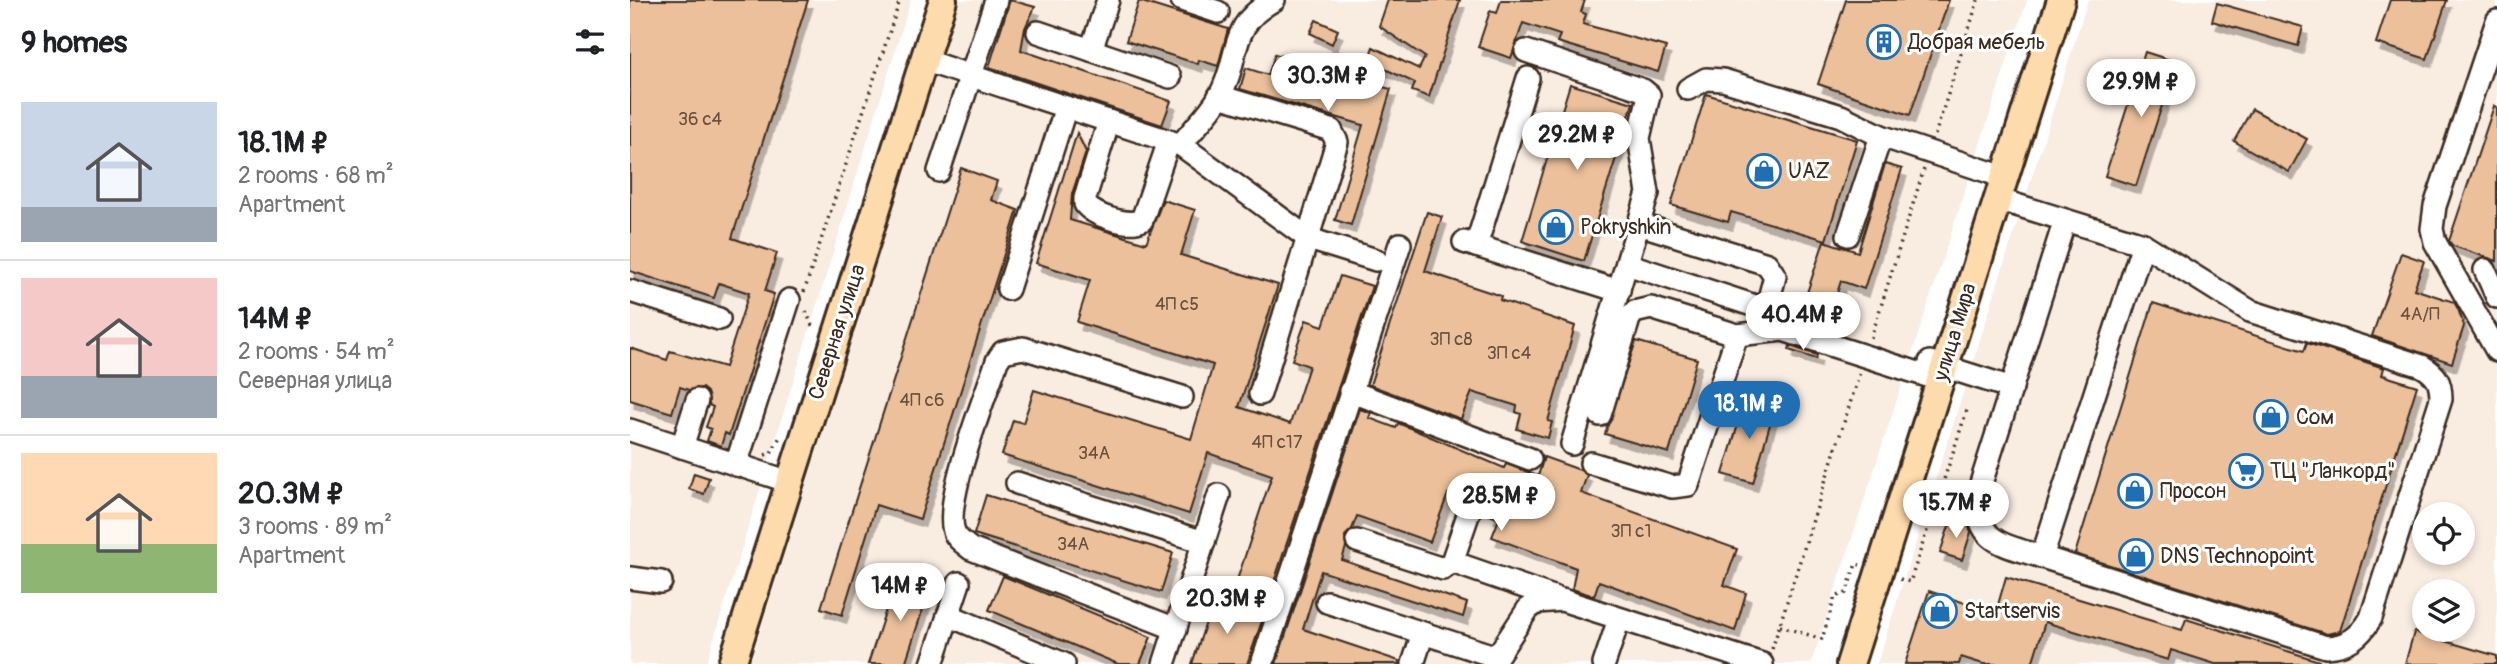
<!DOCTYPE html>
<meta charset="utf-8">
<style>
:root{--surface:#fff;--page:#f2f2f2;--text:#202124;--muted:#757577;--line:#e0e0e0;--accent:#1f6fb2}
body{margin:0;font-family:Pangolin,sans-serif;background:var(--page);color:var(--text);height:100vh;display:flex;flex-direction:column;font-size:26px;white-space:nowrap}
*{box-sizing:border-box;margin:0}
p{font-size:23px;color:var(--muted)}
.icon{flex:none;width:38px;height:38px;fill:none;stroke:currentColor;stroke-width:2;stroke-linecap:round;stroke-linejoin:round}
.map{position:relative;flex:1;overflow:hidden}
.drawer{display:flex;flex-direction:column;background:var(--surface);width:630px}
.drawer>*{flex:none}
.controls{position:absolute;left:1782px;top:502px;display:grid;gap:14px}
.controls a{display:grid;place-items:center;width:63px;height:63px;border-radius:50%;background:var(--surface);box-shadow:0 4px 10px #0003;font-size:35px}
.price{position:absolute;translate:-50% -60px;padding:0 16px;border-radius:24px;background:#fff;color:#222;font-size:23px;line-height:46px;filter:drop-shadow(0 2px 4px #0008)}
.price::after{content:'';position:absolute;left:50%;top:42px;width:21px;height:16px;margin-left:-10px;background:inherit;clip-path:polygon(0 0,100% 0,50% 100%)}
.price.selected{background:var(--accent);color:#fff}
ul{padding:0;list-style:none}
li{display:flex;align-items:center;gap:21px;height:175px;padding:0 21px}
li+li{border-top:2px solid var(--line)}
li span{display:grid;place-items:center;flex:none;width:196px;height:140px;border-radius:0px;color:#555}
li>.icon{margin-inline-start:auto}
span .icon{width:84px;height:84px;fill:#fffc;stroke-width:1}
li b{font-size:30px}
h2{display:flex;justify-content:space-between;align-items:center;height:84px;padding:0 21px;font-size:30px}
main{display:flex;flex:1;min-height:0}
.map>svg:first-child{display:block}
</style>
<main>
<section class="drawer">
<h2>9 homes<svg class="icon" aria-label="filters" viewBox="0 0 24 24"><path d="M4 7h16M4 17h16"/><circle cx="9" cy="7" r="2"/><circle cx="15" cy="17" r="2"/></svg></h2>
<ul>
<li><span style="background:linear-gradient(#c9d6e8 75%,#9aa5b1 0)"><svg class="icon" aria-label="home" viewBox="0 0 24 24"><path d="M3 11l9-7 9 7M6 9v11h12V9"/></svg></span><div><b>18.1M ₽</b><p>2 rooms · 68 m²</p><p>Apartment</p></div></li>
<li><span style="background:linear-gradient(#f6c9c9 70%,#9aa5b1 0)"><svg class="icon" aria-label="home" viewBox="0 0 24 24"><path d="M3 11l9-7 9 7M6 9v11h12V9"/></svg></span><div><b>14M ₽</b><p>2 rooms · 54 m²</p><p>Северная улица</p></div></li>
<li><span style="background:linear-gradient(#ffd9b3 65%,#8fb573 0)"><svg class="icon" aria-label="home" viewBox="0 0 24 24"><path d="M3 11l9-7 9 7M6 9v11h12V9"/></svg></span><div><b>20.3M ₽</b><p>3 rooms · 89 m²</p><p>Apartment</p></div></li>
</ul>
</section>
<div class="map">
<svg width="1867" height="664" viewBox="0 0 1867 664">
<defs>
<filter id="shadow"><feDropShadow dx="4.5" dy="8" stdDeviation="0" flood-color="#0004"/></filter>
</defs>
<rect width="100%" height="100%" fill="#fff"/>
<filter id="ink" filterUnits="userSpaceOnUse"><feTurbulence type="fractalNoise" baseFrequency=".0143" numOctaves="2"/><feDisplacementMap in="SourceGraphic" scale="14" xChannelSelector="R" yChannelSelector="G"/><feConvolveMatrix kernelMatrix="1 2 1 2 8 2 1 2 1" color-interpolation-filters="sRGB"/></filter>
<g filter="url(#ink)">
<g fill="#f9ece1" fill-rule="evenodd">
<path d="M0,0H281L76,664H0Z"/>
<path d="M330,0H1397L1181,664H120Z"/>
<path d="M1458,0H1867V664H1247ZM1794,514H1832V553H1794ZM1794,592H1832V630H1794Z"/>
</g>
<g fill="#ebc09b" stroke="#3b2a1e" stroke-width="2" filter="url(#shadow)">
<path d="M0,0H178L102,238L147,253L135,291L144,294L99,435L95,433L91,446L77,441L81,429L76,427L83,407L79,405L77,392L72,388L59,390L50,387L42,413L0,400V348L37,360L40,351L95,367L119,293L89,283L84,298L0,271Z"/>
<path d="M380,0L405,7L395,28L391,50L541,101L532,125L359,67Z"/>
<path d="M758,0H830L799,97L782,91L785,83L738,61L743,47L789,69L795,57L749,26Z"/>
<path d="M871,0H955L951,12L956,14L953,24L1036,47L1028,72L927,42L930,35L893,23L881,58L848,47L860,11L867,13Z"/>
<path d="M1216,0H1319L1280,115L1188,84Z"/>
<path d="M1760,0H1817L1797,59L1746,43Z"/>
<path d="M509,1L598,29L588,66L569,60L568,64L496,41Z"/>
<path d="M1587,3L1673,27L1668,46L1582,21Z"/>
<path d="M686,20L708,30L702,44L680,33Z"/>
<path d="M1515,52L1546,62L1506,186L1475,176Z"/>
<path d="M645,54L687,67L681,88L709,96L714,78L761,89L721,225L705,220L733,125L610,89L616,68L638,75Z"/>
<path d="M940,84L1003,103L954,261L892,241Z"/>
<path d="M1076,94L1227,140L1196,240L1101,212L1098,222L1041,205Z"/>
<path d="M1864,106L1867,107V261L1823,246L1819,241Z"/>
<path d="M1622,109L1677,139L1659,172L1604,141Z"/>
<path d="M447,133L456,152L442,194L440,220L516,243L533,200L565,210L551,255L648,285L609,407L660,424L679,366L662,360L676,320L693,326L710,276L742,286L641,591L607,580L642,475L578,453L559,514L372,455L383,420L393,423L404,390L561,439L583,365L447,322L460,280L406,263Z"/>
<path d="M1255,164L1272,169L1234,289L1211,281L1195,330L1192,316L1172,308L1194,241L1228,252Z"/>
<path d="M331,168L367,181L361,200L388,210L290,519L246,505L212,615L191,608Z"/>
<path d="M797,212L812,217L795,271L871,296L870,300L945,326L918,421L922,422L918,438L887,429L891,414L886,412L887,406L842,392L831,419L740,385Z"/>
<path d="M1771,253L1794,261L1784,289L1824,302L1828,309L1834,326L1822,363L1742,336Z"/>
<path d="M1523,303L1674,351L1677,343L1754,368L1752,375L1787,386L1710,631L1697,634L1445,554Z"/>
<path d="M1006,341L1067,359L1039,453L975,434Z"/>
<path d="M1160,346L1187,355L1186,359L1159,350Z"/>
<path d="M1116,398L1145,407L1123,483L1093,474Z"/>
<path d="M730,409L741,413L739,418L766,428L768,423L874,468L876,464L908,476L914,457L950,470L957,475L951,493L1107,549L1094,585L1116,593L1105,631L969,581L964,596L942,589L946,568L862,537L869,519L860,515L862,510L844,500L818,494L800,542L727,516L722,529L715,536L716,547L712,560L837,603L833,617L691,571L673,629L769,661V664H646Z"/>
<path d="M64,473L79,478L74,494L59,489Z"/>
<path d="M356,495L543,553L531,592L344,534Z"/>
<path d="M1321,520L1338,525L1341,532L1332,560L1310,553Z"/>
<path d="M267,576L300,587L275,664H238Z"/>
<path d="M373,576L521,637L510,664H488L359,610Z"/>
<path d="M1376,577L1552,630L1556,619L1689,661V664H1585L1541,650L1538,660L1415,622L1402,664H1353L1331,657L1329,664H1275L1299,591L1362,612L1363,607L1367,608Z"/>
<path d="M583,601L633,618L617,664H562Z"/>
<path d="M1784,632L1867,656V664H1775Z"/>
</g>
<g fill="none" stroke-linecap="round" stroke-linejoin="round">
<g stroke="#3b2a1e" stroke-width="26">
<g id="minor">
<path d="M552,0L588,12"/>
<path d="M1867,21L1805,206L1802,229L1805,242L1867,351"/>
<path d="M408,32L540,77"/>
<path d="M461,50L478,0"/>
<path d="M896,51L1013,90L1019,95L1009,138L1018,193L942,444"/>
<path d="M293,60L551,145L679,239L746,260"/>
<path d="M1058,89L1076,79L1093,80L1211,116L1251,136L1374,177"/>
<path d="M589,96L701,130L707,142L630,394"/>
<path d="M479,121L455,198V204C464,216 498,227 512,220L539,141"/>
<path d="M551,145C563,129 579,114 589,97C612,57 596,26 644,0"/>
<path d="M309,171L366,0"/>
<path d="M1367,199L1513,244L1412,557C1373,544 1347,544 1347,496L1435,220"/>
<path d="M1009,224L1137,264L1145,276L1136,310"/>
<path d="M1218,235L1251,136"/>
<path d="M834,242L989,291"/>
<path d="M846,246L898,78"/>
<path d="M997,264L1183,325"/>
<path d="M1855,270L1867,297"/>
<path d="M378,289L436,107"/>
<path d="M0,291L89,319"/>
<path d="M1300,362L1382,388"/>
<path d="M720,391L900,459"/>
<path d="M970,415L999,319L1004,312L1021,308L1107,335L1153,330L1310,380"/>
<path d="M0,430L160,482"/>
<path d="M52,447L67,400"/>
<path d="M961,463L1042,487L1058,485L1107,335"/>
<path d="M106,465L159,300"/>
<path d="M387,483L574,542"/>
<path d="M727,541L813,569L822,562L839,512"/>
<path d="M1412,557L1696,647C1718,646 1730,637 1741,618L1811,399C1811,382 1807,375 1792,366L1620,311L1513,244"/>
<path d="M822,562L926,598"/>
<path d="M0,578L31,582"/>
<path d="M697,602L864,656"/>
<path d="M318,615L434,664"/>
<path d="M546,629L341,549C336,545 328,540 325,534C311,505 356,395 367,361L373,352L393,348L552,397"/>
<path d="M302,664L329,583"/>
<path d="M534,664L589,495"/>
<path d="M632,664L770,244"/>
<path d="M783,664L793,633"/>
<path d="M862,664L898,609L908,602L932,600L1132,664"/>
<path d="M974,664L989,619"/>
</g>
</g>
<g stroke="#3b2a1e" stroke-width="32">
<g id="major">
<path d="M102,664L313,0"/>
<path d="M1220,664L1431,0"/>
</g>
</g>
<g stroke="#3b2a1e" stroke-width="3.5" stroke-dasharray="2 5" stroke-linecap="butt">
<path d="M1305,135L1348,0"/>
<path d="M174,292L270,0"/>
<path d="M176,311L184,330"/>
<path d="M1241,338L1294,169"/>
<path d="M135,455L141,453L150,437"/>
<path d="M1270,579L1280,582L1338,407"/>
<path d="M1150,626L1192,639L1205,597L1216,593L1226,564L1230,565"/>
<path d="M1142,649L1230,372"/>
</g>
<use href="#minor" stroke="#fff" stroke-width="21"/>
<use href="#major" stroke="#fedbac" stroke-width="26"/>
</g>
</g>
<defs>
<g id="building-ring" transform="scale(1.75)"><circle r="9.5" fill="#fff" stroke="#1f6fb2" stroke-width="1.5"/><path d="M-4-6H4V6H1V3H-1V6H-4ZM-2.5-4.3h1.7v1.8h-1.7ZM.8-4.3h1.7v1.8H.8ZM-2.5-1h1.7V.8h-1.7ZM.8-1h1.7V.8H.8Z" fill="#1f6fb2"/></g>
<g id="shop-ring" transform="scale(1.75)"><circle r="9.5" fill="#fff" stroke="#1f6fb2" stroke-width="1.5"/><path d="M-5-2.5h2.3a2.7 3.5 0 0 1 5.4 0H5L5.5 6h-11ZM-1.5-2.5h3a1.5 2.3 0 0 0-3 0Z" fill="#1f6fb2"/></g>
<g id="supermarket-ring" transform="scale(1.75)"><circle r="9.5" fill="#fff" stroke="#1f6fb2" stroke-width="1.5"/><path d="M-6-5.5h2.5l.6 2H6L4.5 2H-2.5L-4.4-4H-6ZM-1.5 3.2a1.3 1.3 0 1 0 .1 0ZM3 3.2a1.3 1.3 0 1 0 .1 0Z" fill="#1f6fb2"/></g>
</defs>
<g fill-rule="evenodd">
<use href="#building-ring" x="1254" y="42"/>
<use href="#shop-ring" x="1134" y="171"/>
<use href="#shop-ring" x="926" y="227"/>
<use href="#shop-ring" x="1641" y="417"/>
<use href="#supermarket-ring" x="1616" y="471"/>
<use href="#shop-ring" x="1505" y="491"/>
<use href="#shop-ring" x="1506" y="556"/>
<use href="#shop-ring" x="1310" y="611"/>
</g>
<g text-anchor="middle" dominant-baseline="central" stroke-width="6" stroke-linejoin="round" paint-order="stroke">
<g font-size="18" fill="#67503d">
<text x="70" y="119">36 с4</text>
<text x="547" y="304">4П с5</text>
<text x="1790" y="314">4А/П</text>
<text x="821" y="339">3П с8</text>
<text x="879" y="353">3П с4</text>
<text x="292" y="400">4П с6</text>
<text x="647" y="442">4П с17</text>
<text x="464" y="453">34А</text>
<text x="1001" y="531">3П с1</text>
<text x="443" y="544">34А</text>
</g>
<g font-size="21" fill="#3b2a1e" stroke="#fff" text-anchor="start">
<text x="1278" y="42">Добрая мебель</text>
<text x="1158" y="171">UAZ</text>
<text x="950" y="227">Pokryshkin</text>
<text x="1666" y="417">Сом</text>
<text x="1640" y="471">ТЦ "Ланкорд"</text>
<text x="1530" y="491">Просон</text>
<text x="1530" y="556">DNS Technopoint</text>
<text x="1334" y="611">Startservis</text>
</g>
<g font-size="21" fill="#3b2a1e" stroke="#fff">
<text transform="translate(207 332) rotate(-72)">Северная улица</text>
<text transform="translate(1325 332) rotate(-73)">улица Мира</text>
</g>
</g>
</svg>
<div class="controls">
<a><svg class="icon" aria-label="locate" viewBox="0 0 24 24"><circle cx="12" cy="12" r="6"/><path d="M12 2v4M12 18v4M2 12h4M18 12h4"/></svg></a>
<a><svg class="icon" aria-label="layers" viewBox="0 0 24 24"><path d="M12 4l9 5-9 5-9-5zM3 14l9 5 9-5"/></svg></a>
</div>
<b class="price" style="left:698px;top:113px">30.3M ₽</b>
<b class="price" style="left:1511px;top:119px">29.9M ₽</b>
<b class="price" style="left:947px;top:172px">29.2M ₽</b>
<b class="price" style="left:1173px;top:352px">40.4M ₽</b>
<b class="price selected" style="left:1119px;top:441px">18.1M ₽</b>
<b class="price" style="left:871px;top:533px">28.5M ₽</b>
<b class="price" style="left:1326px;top:540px">15.7M ₽</b>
<b class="price" style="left:270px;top:623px">14M ₽</b>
<b class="price" style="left:597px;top:636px">20.3M ₽</b>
</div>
</main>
